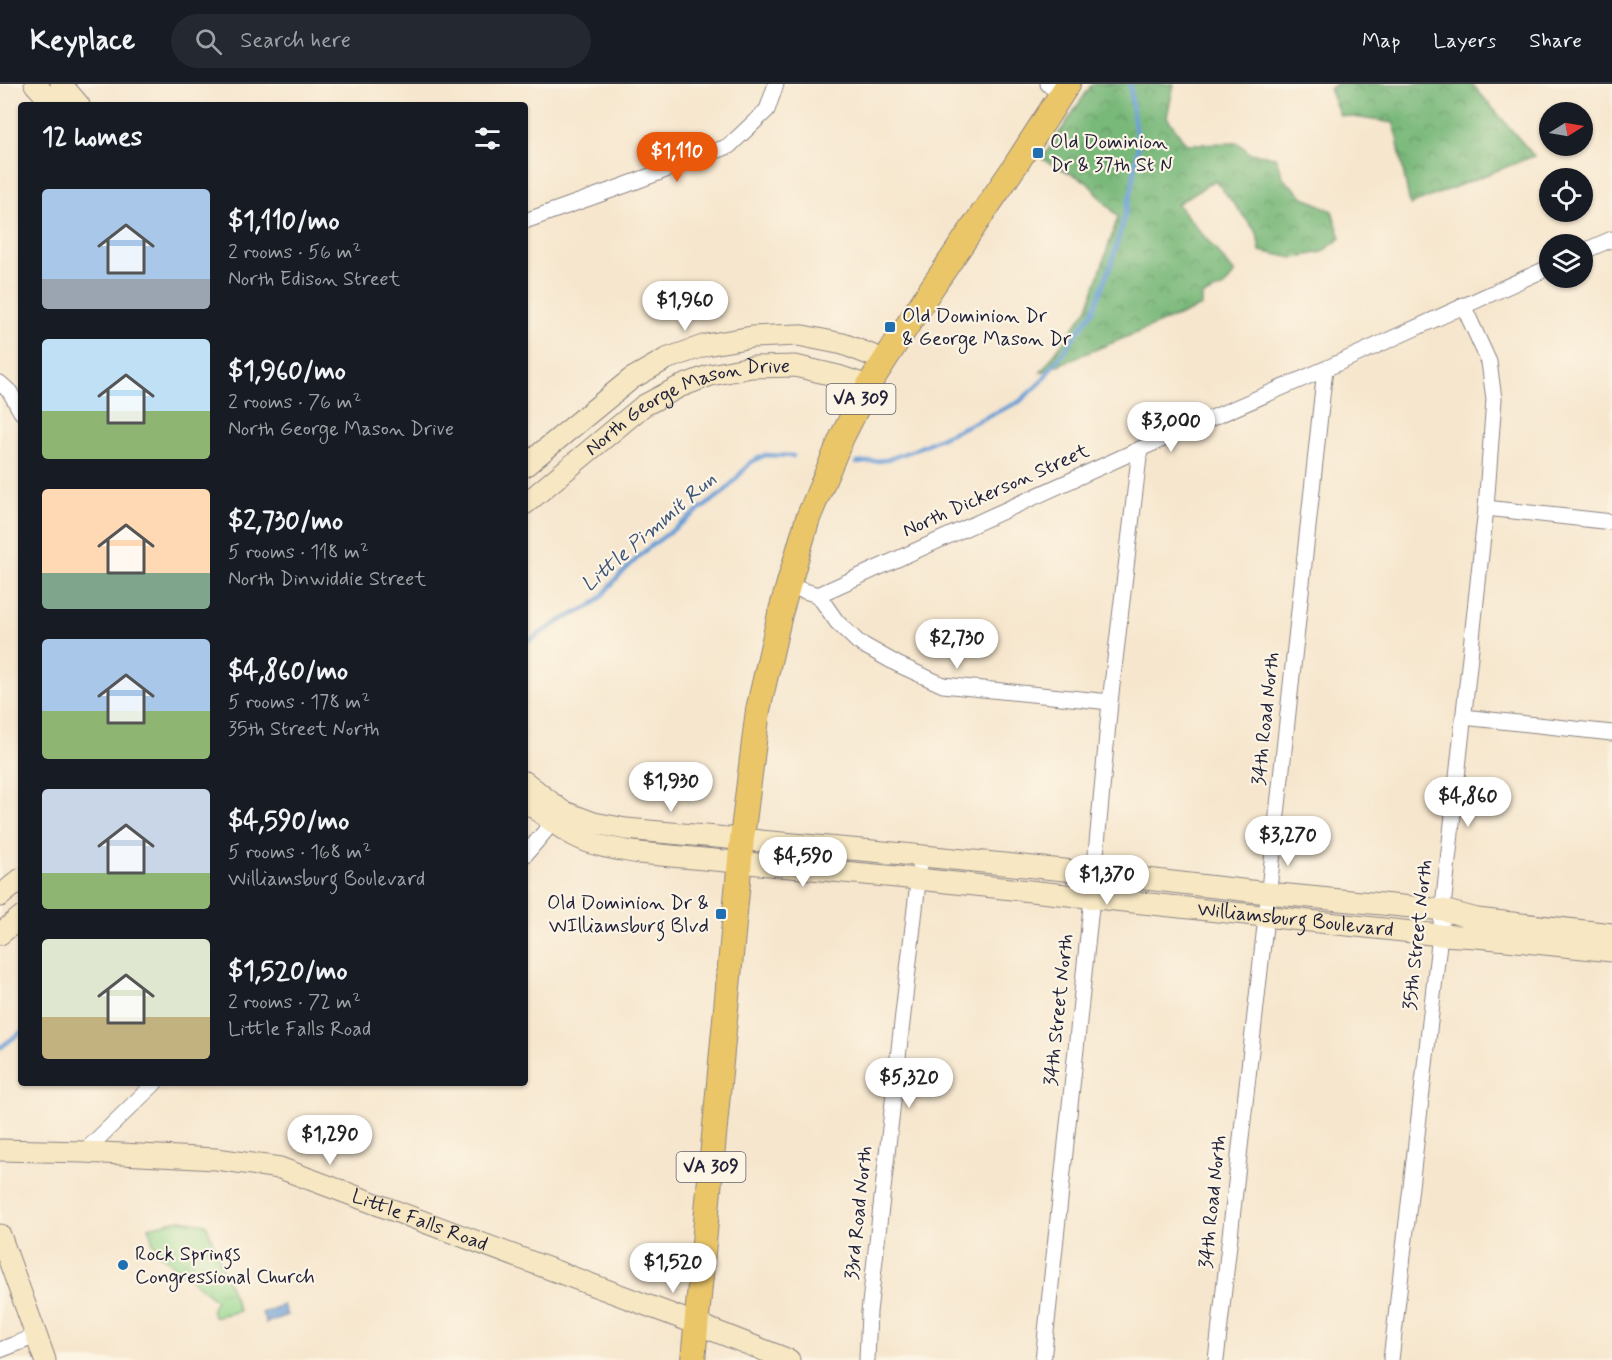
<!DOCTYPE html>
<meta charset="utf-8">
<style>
:root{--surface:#171b24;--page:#242831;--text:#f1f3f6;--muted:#9ea1a6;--line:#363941;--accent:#ea580c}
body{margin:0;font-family:Mynerve,sans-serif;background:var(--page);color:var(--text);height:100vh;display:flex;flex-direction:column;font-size:22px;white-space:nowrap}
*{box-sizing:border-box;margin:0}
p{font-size:20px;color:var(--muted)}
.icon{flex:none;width:33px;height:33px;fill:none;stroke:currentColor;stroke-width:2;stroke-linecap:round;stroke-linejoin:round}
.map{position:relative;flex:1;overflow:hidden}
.side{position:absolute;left:18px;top:18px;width:510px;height:984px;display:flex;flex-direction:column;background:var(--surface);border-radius:6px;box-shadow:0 2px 4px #0004}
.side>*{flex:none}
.needle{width:39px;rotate:79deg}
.tools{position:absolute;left:1539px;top:18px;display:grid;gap:12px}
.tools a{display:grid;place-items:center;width:54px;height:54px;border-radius:50%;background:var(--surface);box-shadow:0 2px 4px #0004;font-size:30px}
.price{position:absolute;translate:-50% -51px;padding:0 14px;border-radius:21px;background:#fff;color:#222;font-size:20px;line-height:39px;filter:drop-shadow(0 2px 3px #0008)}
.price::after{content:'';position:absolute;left:50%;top:36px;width:18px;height:14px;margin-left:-9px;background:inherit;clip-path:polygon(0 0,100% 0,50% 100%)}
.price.on{background:var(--accent);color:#fff}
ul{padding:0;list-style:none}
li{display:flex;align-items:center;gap:18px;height:150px;padding:0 24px}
li span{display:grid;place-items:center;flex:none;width:168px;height:120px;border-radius:6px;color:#555}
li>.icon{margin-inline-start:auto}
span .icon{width:72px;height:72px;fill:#fffc;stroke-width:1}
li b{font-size:26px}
h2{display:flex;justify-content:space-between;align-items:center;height:72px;padding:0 24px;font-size:26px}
header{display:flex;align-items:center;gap:36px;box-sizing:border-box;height:84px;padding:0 30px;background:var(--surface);border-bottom:2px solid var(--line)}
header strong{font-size:28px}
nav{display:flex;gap:33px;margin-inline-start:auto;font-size:21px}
.search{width:420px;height:54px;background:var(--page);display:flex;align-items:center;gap:15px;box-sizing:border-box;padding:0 21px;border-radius:33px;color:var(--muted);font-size:22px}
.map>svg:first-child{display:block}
</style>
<header>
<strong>Keyplace</strong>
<div class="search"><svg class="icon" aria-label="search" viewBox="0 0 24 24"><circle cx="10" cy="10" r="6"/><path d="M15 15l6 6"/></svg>Search here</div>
<nav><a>Map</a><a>Layers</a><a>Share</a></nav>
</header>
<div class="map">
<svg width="1612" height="1276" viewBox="0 0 1612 1276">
<defs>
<pattern id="forest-crowns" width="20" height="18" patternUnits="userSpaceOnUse" patternTransform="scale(1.5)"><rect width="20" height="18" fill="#78b879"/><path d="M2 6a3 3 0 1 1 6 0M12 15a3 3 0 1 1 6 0" fill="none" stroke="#629564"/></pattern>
<pattern id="park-tufts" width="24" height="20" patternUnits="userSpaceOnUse" patternTransform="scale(1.5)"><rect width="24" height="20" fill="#96d78e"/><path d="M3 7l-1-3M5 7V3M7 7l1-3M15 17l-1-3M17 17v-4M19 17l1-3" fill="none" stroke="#81b87b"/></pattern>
</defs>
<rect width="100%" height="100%" fill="#fcf5e5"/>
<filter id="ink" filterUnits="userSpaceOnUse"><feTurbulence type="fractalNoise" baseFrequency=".0167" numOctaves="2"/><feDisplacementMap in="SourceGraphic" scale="12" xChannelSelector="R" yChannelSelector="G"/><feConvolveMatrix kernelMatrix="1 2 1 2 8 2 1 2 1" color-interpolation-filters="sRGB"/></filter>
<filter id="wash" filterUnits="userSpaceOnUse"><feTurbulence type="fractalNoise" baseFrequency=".008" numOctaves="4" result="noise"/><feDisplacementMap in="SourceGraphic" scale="24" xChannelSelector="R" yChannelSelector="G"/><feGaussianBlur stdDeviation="1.35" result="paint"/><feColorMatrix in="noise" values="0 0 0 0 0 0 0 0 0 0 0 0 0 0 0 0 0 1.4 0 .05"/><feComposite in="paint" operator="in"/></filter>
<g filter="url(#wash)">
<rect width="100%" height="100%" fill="#f6e6cd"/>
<g fill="url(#forest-crowns)" stroke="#4d6d5a" stroke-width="1.5">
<path d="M1092,0H1174L1167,33L1186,60L1238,59L1250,69L1275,73L1284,95L1304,113L1332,127L1341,154L1322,168L1293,174L1260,167L1257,149L1215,96L1177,120L1235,189L1224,203L1202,212V222L1041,288L1088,224L1118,133L1086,97L1042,75Z"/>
<path d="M1337,0H1472L1534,72L1410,121L1394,39L1340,31L1329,5Z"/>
</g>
<path fill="url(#park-tufts)" stroke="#5c7c64" stroke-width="1.5" d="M180,1136L206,1140L239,1227L214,1233L211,1227L216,1216L156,1167L148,1143Z"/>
<path fill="#699ed5" stroke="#466088" stroke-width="1.5" d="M283,1221L287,1231L266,1239L262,1229Z"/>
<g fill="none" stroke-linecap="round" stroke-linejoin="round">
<g stroke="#699ed5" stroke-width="4.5">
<path d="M857,379L886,376L914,366L1019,318L1040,299L1070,259L1093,227L1112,178L1132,104L1138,62L1133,30L1130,0"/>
<path d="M525,559L562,536L591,522L600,514L618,493L647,465L724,408L751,378L765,371L793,372"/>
<path d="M0,964L21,948"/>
</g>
</g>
</g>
<g filter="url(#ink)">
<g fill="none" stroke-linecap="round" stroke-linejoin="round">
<g stroke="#8c8484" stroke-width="17">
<g id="street">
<path d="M1048,0L1061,11"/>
<path d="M525,137L626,101L729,62L767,26L776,0"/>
<path d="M1582,168L1612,155"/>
<path d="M0,299L10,308L21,328"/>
<path d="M1486,424L1612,438"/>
<path d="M788,502L818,511L1140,365L1325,285L1550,183"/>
<path d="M818,511L837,538L858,558L897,580L943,601L1110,618"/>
<path d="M1463,633L1612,649"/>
<path d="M525,771L558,732"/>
<path d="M84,1068L155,999"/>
<path d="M0,1266L36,1252"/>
<path d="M867,1276L869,1228L921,772"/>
<path d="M1043,1276L1092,814L1110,618L1140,365"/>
<path d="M1216,1276L1266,833L1325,285"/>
<path d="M1391,1276L1440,851L1486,424L1494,315L1489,278L1463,221"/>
</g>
</g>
<g stroke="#8c8484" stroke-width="23">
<g id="secondary">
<path d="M35,0L54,21"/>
<path d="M61,0L79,21"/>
<path d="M525,382L631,295L666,275L706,261L752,253L798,251L843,260L884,276"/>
<path id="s1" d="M525,420L643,322L679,303L711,291L751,283L795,282L838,292L868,302"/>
<path d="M525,698L562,727L594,739L626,745L873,767L1094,789L1268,809L1443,826L1477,835L1612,850"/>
<path id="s2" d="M525,716C541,729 557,743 575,752C595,763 618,765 639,769L918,795L1440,851L1477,853L1612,867"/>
<path d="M0,812L21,795"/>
<path d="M0,850L21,833"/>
<path id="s3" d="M0,1066L84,1068L216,1075L280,1084L697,1240L789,1276"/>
<path d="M0,1151L45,1276"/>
</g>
</g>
<g stroke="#8c8484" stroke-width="26">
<path id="primary" d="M693,1276L742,754L758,626L780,530L808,434L842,353L868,302L929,208L1015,82L1068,0"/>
</g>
<use href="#street" stroke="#fff" stroke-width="15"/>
<use href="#secondary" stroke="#f7e8c3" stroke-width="21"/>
<use href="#primary" stroke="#ebc669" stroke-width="24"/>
</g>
</g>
<g fill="#1f6fb2" stroke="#fcf5e5" stroke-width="2">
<rect x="1032" y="63" width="12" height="12" rx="3"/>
<rect x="884" y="237" width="12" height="12" rx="3"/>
<rect x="715" y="824" width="12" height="12" rx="3"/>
<circle cx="123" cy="1181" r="6"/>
</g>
<g text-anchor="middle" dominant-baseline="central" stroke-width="4.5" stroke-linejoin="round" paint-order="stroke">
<g fill="#fcf5e5" stroke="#63616e" stroke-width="1.5">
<rect x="826.5" y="300" width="69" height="30" rx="4.5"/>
<rect x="676.5" y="1068" width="69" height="30" rx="4.5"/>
</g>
<g font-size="18" font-weight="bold" fill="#22223b">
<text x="861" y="315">VA 309</text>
<text x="711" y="1083">VA 309</text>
</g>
<g font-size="20" fill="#22223b" stroke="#fcf5e5" text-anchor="start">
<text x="1050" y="58">Old Dominion<tspan x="1050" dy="23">Dr &amp; 37th St N</tspan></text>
<text x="902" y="232">Old Dominion Dr<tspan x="902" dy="23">&amp; George Mason Dr</tspan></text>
<text x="709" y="819" text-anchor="end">Old Dominion Dr &amp;<tspan x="709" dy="23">WIlliamsburg Blvd</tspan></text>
<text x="135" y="1170">Rock Springs<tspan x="135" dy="23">Congressional Church</tspan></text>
</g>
<g font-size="20" fill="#22223b" stroke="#fcf5e5">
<text stroke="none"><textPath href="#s1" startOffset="195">North George Mason Drive</textPath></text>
<text transform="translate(996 407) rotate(-24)">North Dickerson Street</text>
<text transform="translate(1266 635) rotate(-84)">34th Road North</text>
<text stroke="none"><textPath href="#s2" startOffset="788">Williamsburg Boulevard</textPath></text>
<text transform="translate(1418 851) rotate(-84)">35th Street North</text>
<text transform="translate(1059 926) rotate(-84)">34th Street North</text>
<text transform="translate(1213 1118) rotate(-84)">34th Road North</text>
<text transform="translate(859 1129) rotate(-84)">33rd Road North</text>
<text stroke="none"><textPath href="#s3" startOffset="430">Little Falls Road</textPath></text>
</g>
<g font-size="21" font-style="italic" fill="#3e5479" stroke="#fcf5e5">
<text transform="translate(649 448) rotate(-41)">Little Pimmit Run</text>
</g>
</g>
</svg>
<div class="tools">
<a><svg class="needle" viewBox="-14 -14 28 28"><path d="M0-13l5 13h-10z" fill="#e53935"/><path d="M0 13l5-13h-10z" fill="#9ea1a6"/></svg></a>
<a><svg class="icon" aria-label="locate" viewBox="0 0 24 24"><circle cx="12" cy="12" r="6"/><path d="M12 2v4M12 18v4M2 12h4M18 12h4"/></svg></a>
<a><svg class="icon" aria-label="layers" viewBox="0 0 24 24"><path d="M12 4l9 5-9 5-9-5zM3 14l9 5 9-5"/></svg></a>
</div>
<b class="price on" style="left:677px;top:99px">$1,110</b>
<b class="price" style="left:685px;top:248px">$1,960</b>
<b class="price" style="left:1171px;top:369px">$3,000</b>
<b class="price" style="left:957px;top:586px">$2,730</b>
<b class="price" style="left:671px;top:729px">$1,930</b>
<b class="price" style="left:1468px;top:744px">$4,860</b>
<b class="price" style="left:1288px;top:783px">$3,270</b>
<b class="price" style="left:803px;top:804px">$4,590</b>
<b class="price" style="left:1107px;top:822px">$1,370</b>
<b class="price" style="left:909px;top:1025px">$5,320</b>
<b class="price" style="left:330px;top:1082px">$1,290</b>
<b class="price" style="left:673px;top:1210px">$1,520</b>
<section class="side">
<h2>12 homes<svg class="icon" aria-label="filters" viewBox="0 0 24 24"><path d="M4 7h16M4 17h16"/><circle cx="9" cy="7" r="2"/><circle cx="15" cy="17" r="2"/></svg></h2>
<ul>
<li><span style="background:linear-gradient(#a9c7e8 75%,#9aa5b1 0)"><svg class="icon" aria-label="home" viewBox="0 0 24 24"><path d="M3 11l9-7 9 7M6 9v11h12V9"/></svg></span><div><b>$1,110/mo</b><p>2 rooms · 56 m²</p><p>North Edison Street</p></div></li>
<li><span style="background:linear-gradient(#bfe0f5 60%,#8fb573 0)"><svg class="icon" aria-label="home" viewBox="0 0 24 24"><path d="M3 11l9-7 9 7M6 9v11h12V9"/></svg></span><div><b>$1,960/mo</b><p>2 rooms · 76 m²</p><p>North George Mason Drive</p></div></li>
<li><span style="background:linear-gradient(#ffd9b3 70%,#7fa58c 0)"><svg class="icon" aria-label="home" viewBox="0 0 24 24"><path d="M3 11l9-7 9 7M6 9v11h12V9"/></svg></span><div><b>$2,730/mo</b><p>5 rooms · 118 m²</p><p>North Dinwiddie Street</p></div></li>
<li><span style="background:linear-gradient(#a9c7e8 60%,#8fb573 0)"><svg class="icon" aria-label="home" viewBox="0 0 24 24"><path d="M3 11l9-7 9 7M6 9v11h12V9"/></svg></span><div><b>$4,860/mo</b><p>5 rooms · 178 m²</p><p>35th Street North</p></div></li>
<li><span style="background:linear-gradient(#c9d6e8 70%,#8fb573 0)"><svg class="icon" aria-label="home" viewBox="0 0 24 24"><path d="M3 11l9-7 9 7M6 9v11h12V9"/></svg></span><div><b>$4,590/mo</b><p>5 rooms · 168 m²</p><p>Williamsburg Boulevard</p></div></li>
<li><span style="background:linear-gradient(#dfe7d0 65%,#c2b280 0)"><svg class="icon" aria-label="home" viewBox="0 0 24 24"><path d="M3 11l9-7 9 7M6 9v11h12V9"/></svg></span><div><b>$1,520/mo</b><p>2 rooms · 72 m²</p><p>Little Falls Road</p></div></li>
</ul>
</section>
</div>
